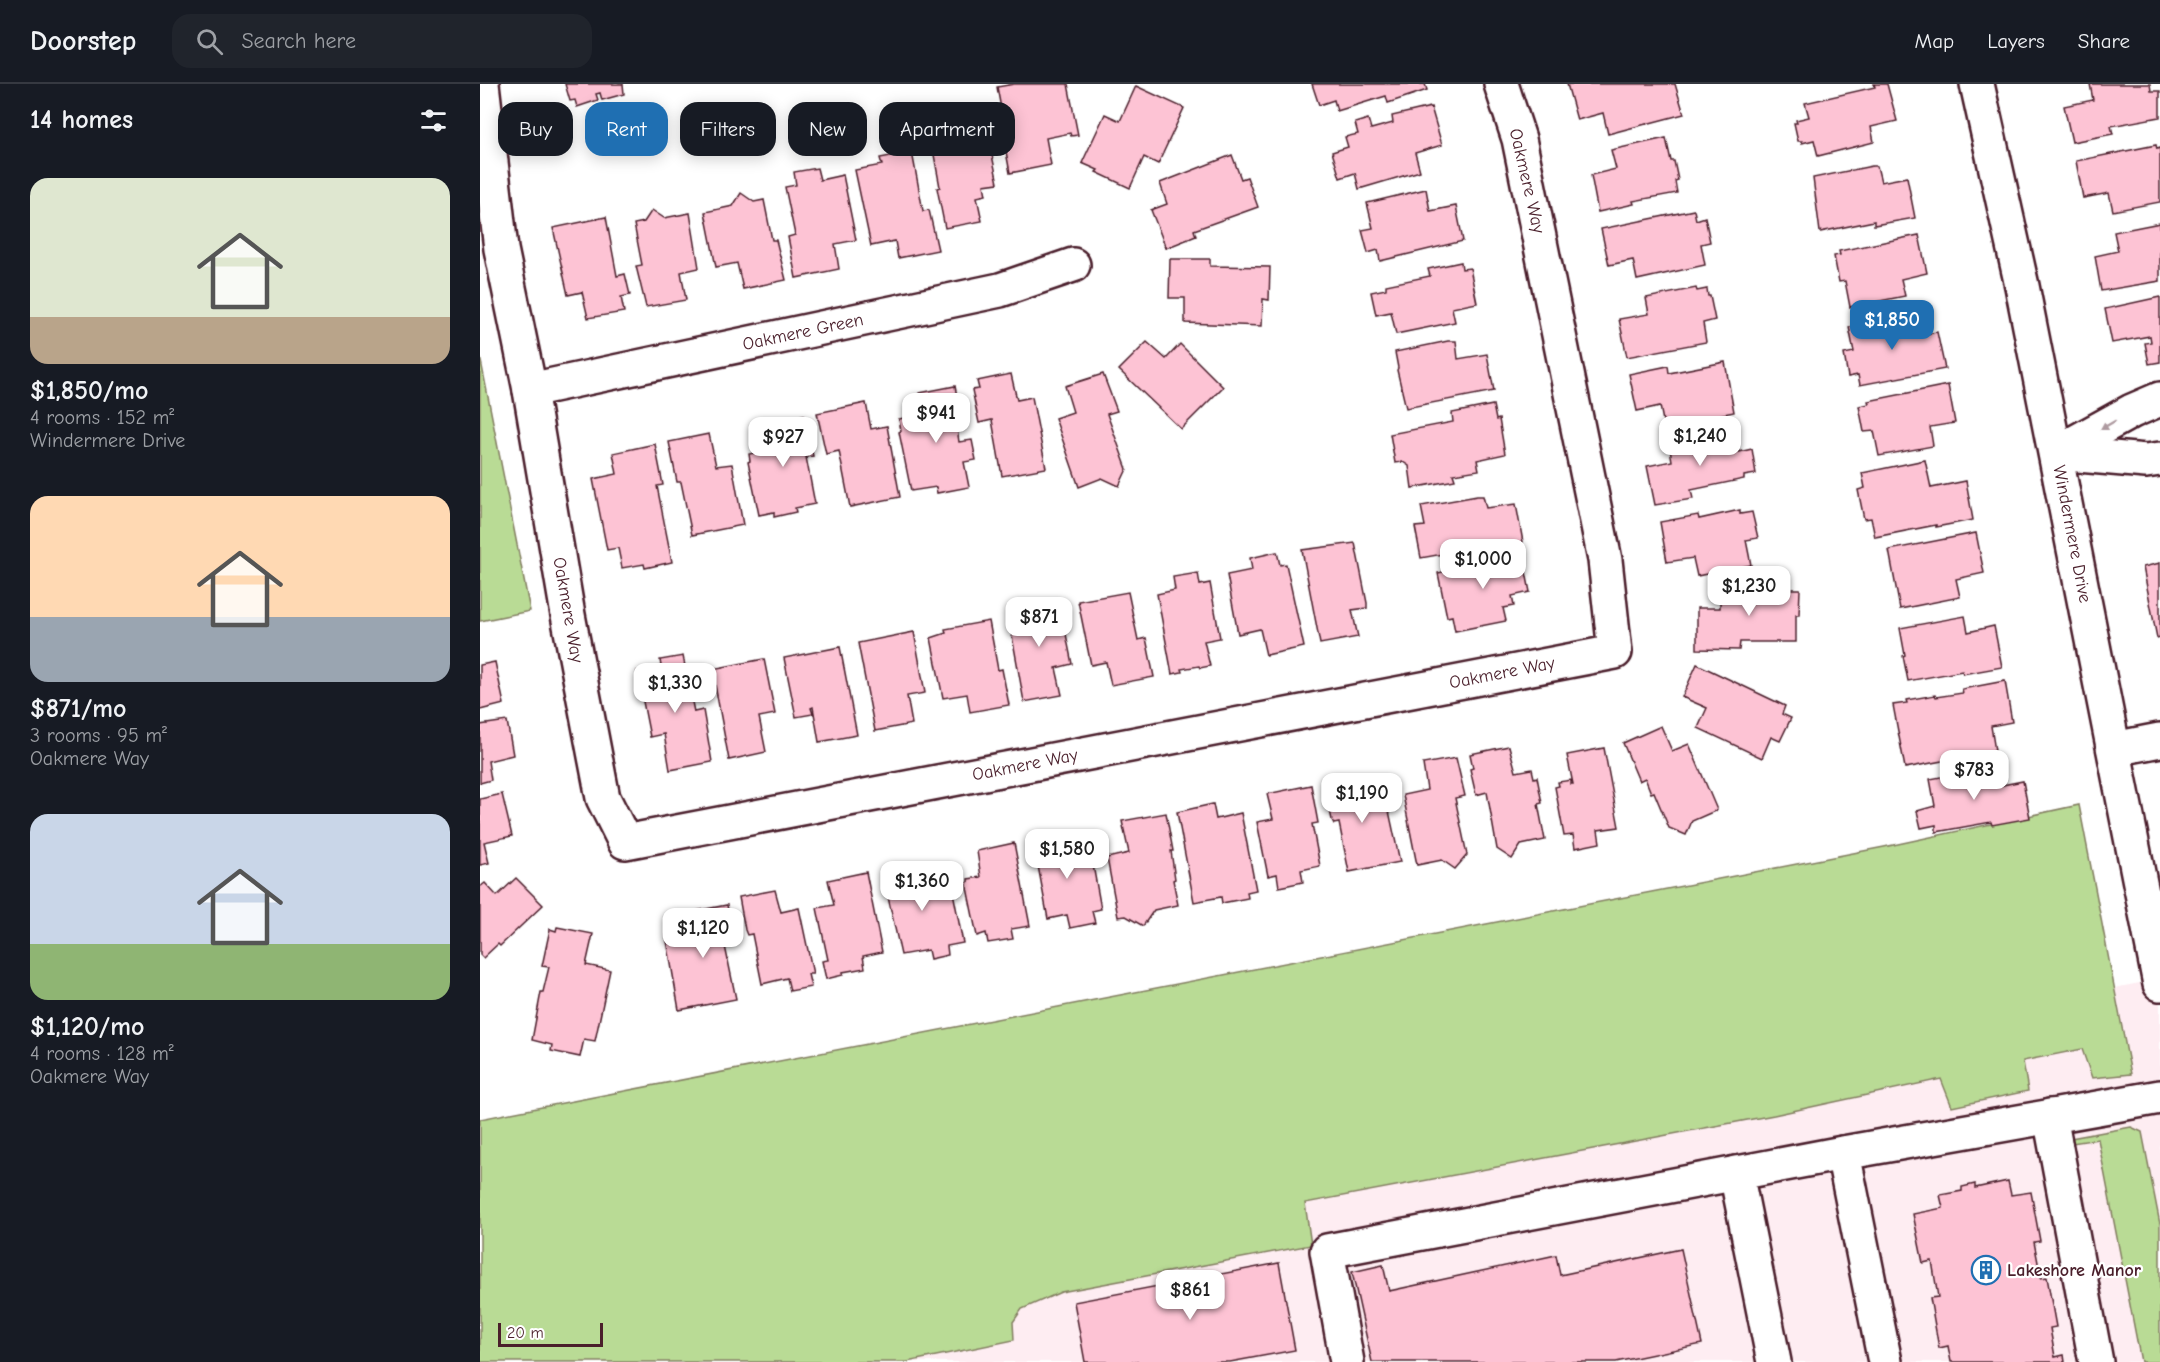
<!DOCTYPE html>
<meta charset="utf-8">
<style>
:root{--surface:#171b24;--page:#20242c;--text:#f1f3f6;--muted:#9ea1a6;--line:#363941;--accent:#1f6fb2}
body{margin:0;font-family:"Comic Neue",sans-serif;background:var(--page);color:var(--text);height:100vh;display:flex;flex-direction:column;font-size:22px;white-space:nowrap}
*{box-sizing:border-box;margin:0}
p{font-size:20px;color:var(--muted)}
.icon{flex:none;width:33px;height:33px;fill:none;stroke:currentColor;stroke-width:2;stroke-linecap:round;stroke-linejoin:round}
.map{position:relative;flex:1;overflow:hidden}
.side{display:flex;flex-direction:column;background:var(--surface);width:480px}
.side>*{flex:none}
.banner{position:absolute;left:18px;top:18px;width:570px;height:54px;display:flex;gap:12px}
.scale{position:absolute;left:18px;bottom:15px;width:105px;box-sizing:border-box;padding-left:6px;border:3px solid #4a1f2b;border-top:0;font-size:16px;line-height:21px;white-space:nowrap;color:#4a1f2b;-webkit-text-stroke:4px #fff;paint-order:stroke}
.price{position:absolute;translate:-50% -51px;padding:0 14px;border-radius:12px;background:#fff;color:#222;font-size:20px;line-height:39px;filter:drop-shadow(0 2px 3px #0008)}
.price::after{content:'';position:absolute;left:50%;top:36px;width:18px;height:14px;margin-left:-9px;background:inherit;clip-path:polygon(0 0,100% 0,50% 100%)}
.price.current{background:var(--accent);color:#fff}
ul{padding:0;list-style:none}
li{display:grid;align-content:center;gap:12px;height:318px;padding:0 30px}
li span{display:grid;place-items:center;height:186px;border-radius:18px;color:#555}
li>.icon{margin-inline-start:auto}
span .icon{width:108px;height:108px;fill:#fffc;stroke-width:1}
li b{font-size:26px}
h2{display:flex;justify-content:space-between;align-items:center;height:72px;padding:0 30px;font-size:26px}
.chip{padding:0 21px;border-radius:18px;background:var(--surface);box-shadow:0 3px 15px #0003;font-size:21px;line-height:54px}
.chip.current{background:var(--accent);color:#fff}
header{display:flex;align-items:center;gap:36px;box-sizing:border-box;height:84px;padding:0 30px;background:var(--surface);border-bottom:2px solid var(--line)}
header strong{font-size:28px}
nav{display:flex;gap:33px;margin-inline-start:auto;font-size:21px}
.search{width:420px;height:54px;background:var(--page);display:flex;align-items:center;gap:15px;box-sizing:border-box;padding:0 21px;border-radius:18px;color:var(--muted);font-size:22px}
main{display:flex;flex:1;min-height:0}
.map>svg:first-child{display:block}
</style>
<header>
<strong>Doorstep</strong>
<div class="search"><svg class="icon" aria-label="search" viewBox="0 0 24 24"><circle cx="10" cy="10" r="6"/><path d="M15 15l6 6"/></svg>Search here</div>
<nav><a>Map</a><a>Layers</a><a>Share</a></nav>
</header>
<main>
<section class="side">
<h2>14 homes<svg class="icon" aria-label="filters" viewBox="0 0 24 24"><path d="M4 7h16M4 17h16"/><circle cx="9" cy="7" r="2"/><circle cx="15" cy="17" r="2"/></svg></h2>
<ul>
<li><span style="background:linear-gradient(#dfe7d0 75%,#b9a48a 0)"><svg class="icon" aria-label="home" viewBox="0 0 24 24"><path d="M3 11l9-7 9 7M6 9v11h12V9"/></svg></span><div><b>$1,850/mo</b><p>4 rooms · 152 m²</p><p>Windermere Drive</p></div></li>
<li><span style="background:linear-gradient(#ffd9b3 65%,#9aa5b1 0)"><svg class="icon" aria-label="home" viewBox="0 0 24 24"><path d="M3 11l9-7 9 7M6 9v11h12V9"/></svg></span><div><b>$871/mo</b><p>3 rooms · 95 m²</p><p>Oakmere Way</p></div></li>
<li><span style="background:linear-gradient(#c9d6e8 70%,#8fb573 0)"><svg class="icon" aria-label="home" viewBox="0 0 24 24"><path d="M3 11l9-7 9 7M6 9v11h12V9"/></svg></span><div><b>$1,120/mo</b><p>4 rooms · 128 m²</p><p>Oakmere Way</p></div></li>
</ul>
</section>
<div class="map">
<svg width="1680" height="1278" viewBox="0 0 1680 1278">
<rect width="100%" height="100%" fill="#fff"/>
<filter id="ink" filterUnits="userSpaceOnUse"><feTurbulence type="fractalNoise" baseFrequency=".0167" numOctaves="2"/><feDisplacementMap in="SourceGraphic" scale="12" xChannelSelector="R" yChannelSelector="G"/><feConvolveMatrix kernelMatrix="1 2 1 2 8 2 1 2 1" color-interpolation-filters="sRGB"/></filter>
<g filter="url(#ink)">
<path fill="#feedf2" d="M1680,895V1278H0V1224Z"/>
<g fill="#b9db95" stroke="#827d60" stroke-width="1.5">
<path d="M0,272L50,527L0,537Z"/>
<path d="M1599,721L1651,990L1612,994L1602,965L1543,977L1548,1007L1472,1023L1461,995L1294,1031L825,1119L831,1161L581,1208L542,1225L533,1238L534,1256L427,1278H0V1035L1404,763Z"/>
<path d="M1651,1043L1662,1048L1680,1140V1278H1661L1618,1055L1592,1059L1590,1057L1591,1054Z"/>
</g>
<g fill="#fdc3d4" stroke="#4a1f2b" stroke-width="1.5">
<path d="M85,0H143L144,10L122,16L120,9L116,10L118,16L97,23L95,16L90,17Z"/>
<path d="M534,0H588L598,51L591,52L590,49L566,54L571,81L530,89L522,46H525L517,3Z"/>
<path d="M832,0H945L947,6L908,19L906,12L857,27L854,16L839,21Z"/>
<path d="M1087,0H1195L1204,30L1128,50L1123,29L1097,36Z"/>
<path d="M1394,0H1407L1417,37L1391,43L1394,58L1338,72L1334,56L1322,59V57H1318L1314,39H1317L1316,36L1329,33L1325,19L1395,3Z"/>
<path d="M1610,0H1670L1671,7H1680V33L1631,42L1633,50L1592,58L1584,22L1613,16Z"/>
<path d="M656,2L704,24L678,80L664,73L650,104L616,88L618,86L602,79L625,30L640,37Z"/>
<path d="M951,23L962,61L935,69L940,87L879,105L875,89L860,94L852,68L868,63L865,53L878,50L875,39L888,35L891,45L913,39L912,32Z"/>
<path d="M485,48L486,53L507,48L518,99L504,101L506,111L497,113L502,137L465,144L457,104L460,103L452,60L465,57L464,52Z"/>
<path d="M1186,54L1191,77H1194L1198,96L1195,97L1197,109L1153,117L1154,120L1118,128L1111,91L1136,85L1131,66Z"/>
<path d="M1676,61L1677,65L1680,64V118L1633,127L1629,109L1603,114L1596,77Z"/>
<path d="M432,68L443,127L449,126L458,166L418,174L415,157L391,162L375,86L402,81L400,74Z"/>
<path d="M752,71L761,95L767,93L778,123L714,146L716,152L686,164L671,126L687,120L680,99Z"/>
<path d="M1392,82H1397L1401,98L1427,93L1435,134L1394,141V137L1340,148L1333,94Z"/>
<path d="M337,84L340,96L363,91L376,156L355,160L359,185L316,194L308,153L315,151L305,103L316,101L314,88Z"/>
<path d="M946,105L950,127L976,122L983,157L900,177L898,166L888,169L882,146L893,144L887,119Z"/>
<path d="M261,109L274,118L284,116L292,156H296L306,196L263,205L257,179L236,183L225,128L253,122Z"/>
<path d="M172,126L184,134L210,129L219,184L201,188L206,216L166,223L156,182L162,181L154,140L164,138Z"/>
<path d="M1214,126L1216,136L1225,133L1230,158L1221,160L1225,181L1157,196L1153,176L1129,181L1121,145Z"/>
<path d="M126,133L137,192L145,190L150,211L141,213L144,228L108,234L102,208L88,211L73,144Z"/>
<path d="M1680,139V197L1621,207L1615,172L1638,167L1634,148Z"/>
<path d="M1439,151L1447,189L1421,195L1425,212L1370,223L1365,197L1359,198L1354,172L1360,171L1359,167Z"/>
<path d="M690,175H730V182L790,183L789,216L783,215L782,242L705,239V214H689Z"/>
<path d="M981,178L982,185L990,184L997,219L972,224L975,238L916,250L911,228L896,231L891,208L906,205V201L950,192L948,185Z"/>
<path d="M1216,204L1217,207L1227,205L1228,212H1230L1235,236L1223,239L1226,258L1147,273L1139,235L1169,230L1166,214Z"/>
<path d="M1680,213V278L1669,280L1665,259L1671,258L1670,252L1632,259L1625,225Z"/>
<path d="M1428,231L1432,252L1457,248L1465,285L1380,301L1378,291L1368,293L1364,270L1374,268L1369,243Z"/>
<path d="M968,257H976L978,275L1007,270L1014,307L926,324L917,286L918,284L915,268Z"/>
<path d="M667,258L686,275L700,260L743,303L701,345L639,286Z"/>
<path d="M1245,278L1254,328L1184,342L1180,322L1157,327L1149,290L1188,282L1189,289Z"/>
<path d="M531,290L537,316L552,313L566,384L522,392L512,336L499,339L492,306L499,305L497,297Z"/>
<path d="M623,290L637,327L627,330L647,385L639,402L622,394L599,403L575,334L593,328L585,302Z"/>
<path d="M1468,301L1475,339L1450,343L1453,362L1399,372L1394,347L1384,348L1379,322L1389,320L1388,317Z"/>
<path d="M475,302L482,340L477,344L479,358L492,356L496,376L484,378L489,403L457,409L456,403L431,407L419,348L421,347L419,335L442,330L439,309Z"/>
<path d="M386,319L391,345L407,342L420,413L370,423L359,367L346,370L337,329Z"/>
<path d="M1013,321L1016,336L1019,335L1025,370L997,376L999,386L973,390L975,396L932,404L929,382L923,378L915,379L910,350L973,338L972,329Z"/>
<path d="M324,331L333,372L326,373L335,420L315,424L316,428L294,433V428L279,431L268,378L270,377L269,370L286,367L281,340Z"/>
<path d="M1255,345L1259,368L1272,365L1276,390L1264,392V395L1211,406L1213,415L1175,421L1167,382L1192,377L1189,359Z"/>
<path d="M229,350L236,382L252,380L263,441L212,451L201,398H197L189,358Z"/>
<path d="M175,360L183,401L177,402L192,478L165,484L164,480L142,484L138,464L127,466L113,395L137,390L133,369Z"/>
<path d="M1445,376L1451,404L1486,397L1493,436L1456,443V441L1395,453L1391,434L1384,435L1378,406L1385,404L1382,389Z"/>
<path d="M997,412H1003L1006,424L1036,420L1043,458L1002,466V463L941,474L935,443L945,442L941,422Z"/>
<path d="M1260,426V430L1272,428L1278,454L1266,456L1271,481L1217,492L1213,474L1187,478L1180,438L1218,431L1219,435Z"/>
<path d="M1496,449L1504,489L1476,495L1480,513L1420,525L1409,466Z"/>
<path d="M875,459L887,519V524L872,526L878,553L840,560L822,466Z"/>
<path d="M797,468L800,481L806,480L824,563L786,571L780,545L758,550L747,491L772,486L770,474Z"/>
<path d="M1042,468L1050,508L1032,512L1034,522L1023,524L1026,537L975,547L972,532L967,533L958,489L1007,478L1006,474Z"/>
<path d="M1680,479V553L1677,554L1663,483Z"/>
<path d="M718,489L720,501L730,499L740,554L724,557L730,582L720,584L719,582L701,585L702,588L692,590L677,510L695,506L693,493Z"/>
<path d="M1251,502H1310V505H1320L1319,531H1316V558H1260L1259,566L1217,565V524H1240V503Z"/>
<path d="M648,508L658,556L666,554L674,593L631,601L626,578L611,581L598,517Z"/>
<path d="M579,515L592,580L576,584L582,611L544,618L527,524Z"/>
<path d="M1485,532L1488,548L1514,542L1522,583L1483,590L1482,587L1428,597L1423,572L1425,571L1420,544Z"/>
<path d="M509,537L518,586L522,585L529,621L490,628L487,610L463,614L451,554L466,549L465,545Z"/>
<path d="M434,548L445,609L427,612L432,640L395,647L378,559Z"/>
<path d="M360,563L377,651L339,658L333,623L331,624L333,630L316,633L304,574Z"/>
<path d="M203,572L214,628L223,626L232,678L190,686L184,650L170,653L157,587L181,582L180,576Z"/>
<path d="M284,575L295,630L279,633L286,668L249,676L232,585Z"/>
<path d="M15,578L24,620L0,626V581Z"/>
<path d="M1217,580L1305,622L1302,630L1311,634L1300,657L1291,653L1282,674L1218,644L1227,624L1202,613Z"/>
<path d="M1525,597L1532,638L1511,642L1515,667L1425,684L1413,621L1427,619L1426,616L1455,611L1456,613L1483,609L1482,605Z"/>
<path d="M27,637L33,671L8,677L11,696L0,699V641Z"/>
<path d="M1181,642L1192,667L1209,660L1237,726L1212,737L1206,751L1189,744L1174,708L1171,709L1165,694L1159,697L1143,659Z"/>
<path d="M1029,662L1036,688L1052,685L1054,694L1057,693L1062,719L1058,720L1065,756L1041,761L1032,775L1017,765L1007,708L996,711L990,685L993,684L990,670Z"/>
<path d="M1124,664L1139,743L1118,746L1120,759L1095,764L1093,751L1084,752L1075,703L1079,702L1078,698L1091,696V700H1093L1087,671Z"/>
<path d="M976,674L985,712L975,714L987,771L975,785L962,776L937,781L923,711L947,706L943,680Z"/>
<path d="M1514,683L1517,702L1543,697L1550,734L1512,741L1511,738L1456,748V741L1441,744L1437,727L1455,722L1450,695Z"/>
<path d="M882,691L887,716L906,713L920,778L869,788L859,739L854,740L852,736L844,698Z"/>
<path d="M831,701L838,739L832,740L840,782L821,786L823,798L799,803L797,790L788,792L777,738L793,735L787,710Z"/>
<path d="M22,710L32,752L4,758L9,779L0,781V715Z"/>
<path d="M733,720L736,735L761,729L776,806L767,808L768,814L742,819L741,813L714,818L697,728Z"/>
<path d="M686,729L693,767H691L695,795L693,796L698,821L674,826L663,842L646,832L638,833L627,774L649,769L642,737Z"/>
<path d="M590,748L595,773L611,770L621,825L612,827L615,839L590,844L587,831L568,835L553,755Z"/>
<path d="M534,759L550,842L531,845L533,855L508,859L506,849L497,852L486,799L488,798V795L501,793L497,767Z"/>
<path d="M440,779L446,803L471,798L483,859L467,862L468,871L450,875L448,866L421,871L402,786Z"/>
<path d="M386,788L402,868L383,872L385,884L363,888V891L346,895L342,877L348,876L337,824L354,821L348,796Z"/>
<path d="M36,794L63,821L20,862L18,860L3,874L0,871V803L5,799L17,812Z"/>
<path d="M295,806L301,828L319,824L333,890H328L331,903L310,907L307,894L282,900L272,850L267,851L265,846L259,813Z"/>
<path d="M247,821L255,860L245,862L256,915L199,926L186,851L209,846L205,829Z"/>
<path d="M77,843L113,850L106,881L130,886L115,957L104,955L100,973L71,967L72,961L52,956L61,908H63L69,883L62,882L70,845L76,847Z"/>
<path d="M1528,1097L1531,1111L1551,1108L1560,1157L1554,1158L1561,1194L1567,1193L1576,1243L1570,1244L1575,1273L1584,1271L1585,1278H1471L1468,1262L1459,1264L1450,1214L1458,1213L1452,1177L1443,1179L1433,1130L1463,1124L1460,1111L1482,1107V1103L1495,1100V1104Z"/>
<path d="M1201,1165L1222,1260L1136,1278H892L872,1188L903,1181L909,1207L1076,1171L1080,1191Z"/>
<path d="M799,1179L815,1266L750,1278H605L594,1218Z"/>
</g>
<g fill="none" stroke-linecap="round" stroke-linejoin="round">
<g stroke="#4a1f2b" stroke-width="38">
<g id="minor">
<path d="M2,0L21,165L50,306L88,531L123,714L145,758L1135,568L1125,476L1039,55L1021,0"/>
<path d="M1497,0L1542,202L1680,900"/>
<path d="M50,306L520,206L593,181"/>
<path d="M1576,369L1652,327L1680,315"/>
<path d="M1576,369L1666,377L1680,375"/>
<path d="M1634,665L1680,656"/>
<path d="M1570,1032L1616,1278"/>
<path d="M1256,1089L1294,1278"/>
<path d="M867,1278L847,1167L1363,1069"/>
<path d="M1405,1278L1363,1069L1680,1013"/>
</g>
</g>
<use href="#minor" stroke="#fff" stroke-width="33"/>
</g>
<defs><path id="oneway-solid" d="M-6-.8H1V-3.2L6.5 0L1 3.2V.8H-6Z" transform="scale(1.5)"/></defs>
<use fill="#ae9aa0" href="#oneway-solid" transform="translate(1628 341) rotate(150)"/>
</g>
<defs>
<g id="building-ring" transform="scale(1.5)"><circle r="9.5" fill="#fff" stroke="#1f6fb2" stroke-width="1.5"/><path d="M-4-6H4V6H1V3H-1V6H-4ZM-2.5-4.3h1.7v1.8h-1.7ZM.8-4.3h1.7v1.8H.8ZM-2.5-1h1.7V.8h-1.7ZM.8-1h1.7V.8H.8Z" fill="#1f6fb2"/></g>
</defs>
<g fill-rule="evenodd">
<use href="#building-ring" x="1506" y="1186"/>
</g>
<g text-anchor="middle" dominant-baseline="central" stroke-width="4.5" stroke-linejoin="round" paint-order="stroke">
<g font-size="18" fill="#4a1f2b" stroke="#fff">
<text transform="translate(1047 97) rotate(77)">Oakmere Way</text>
<text transform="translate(323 248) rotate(-12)">Oakmere Green</text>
<text transform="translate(1592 450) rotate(79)">Windermere Drive</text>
<text transform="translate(88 526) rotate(80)">Oakmere Way</text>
<text transform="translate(1022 589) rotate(-11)">Oakmere Way</text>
<text transform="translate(545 681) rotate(-11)">Oakmere Way</text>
</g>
<g font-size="18" font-weight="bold" fill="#4a1f2b" stroke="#fff" text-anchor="start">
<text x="1527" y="1186">Lakeshore Manor</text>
</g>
</g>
</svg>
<div class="scale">20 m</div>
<b class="price current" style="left:1412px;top:267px">$1,850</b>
<b class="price" style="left:456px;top:360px">$941</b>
<b class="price" style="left:1220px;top:383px">$1,240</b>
<b class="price" style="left:303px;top:384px">$927</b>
<b class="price" style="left:1003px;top:506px">$1,000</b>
<b class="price" style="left:1269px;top:533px">$1,230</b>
<b class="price" style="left:559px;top:564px">$871</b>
<b class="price" style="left:195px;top:630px">$1,330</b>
<b class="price" style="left:1494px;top:717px">$783</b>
<b class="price" style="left:882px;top:740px">$1,190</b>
<b class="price" style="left:587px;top:796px">$1,580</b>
<b class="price" style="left:442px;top:828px">$1,360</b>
<b class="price" style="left:223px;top:875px">$1,120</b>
<b class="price" style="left:710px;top:1237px">$861</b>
<div class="banner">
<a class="chip">Buy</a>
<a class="chip current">Rent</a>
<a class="chip">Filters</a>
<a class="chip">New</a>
<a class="chip">Apartment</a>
</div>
</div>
</main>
